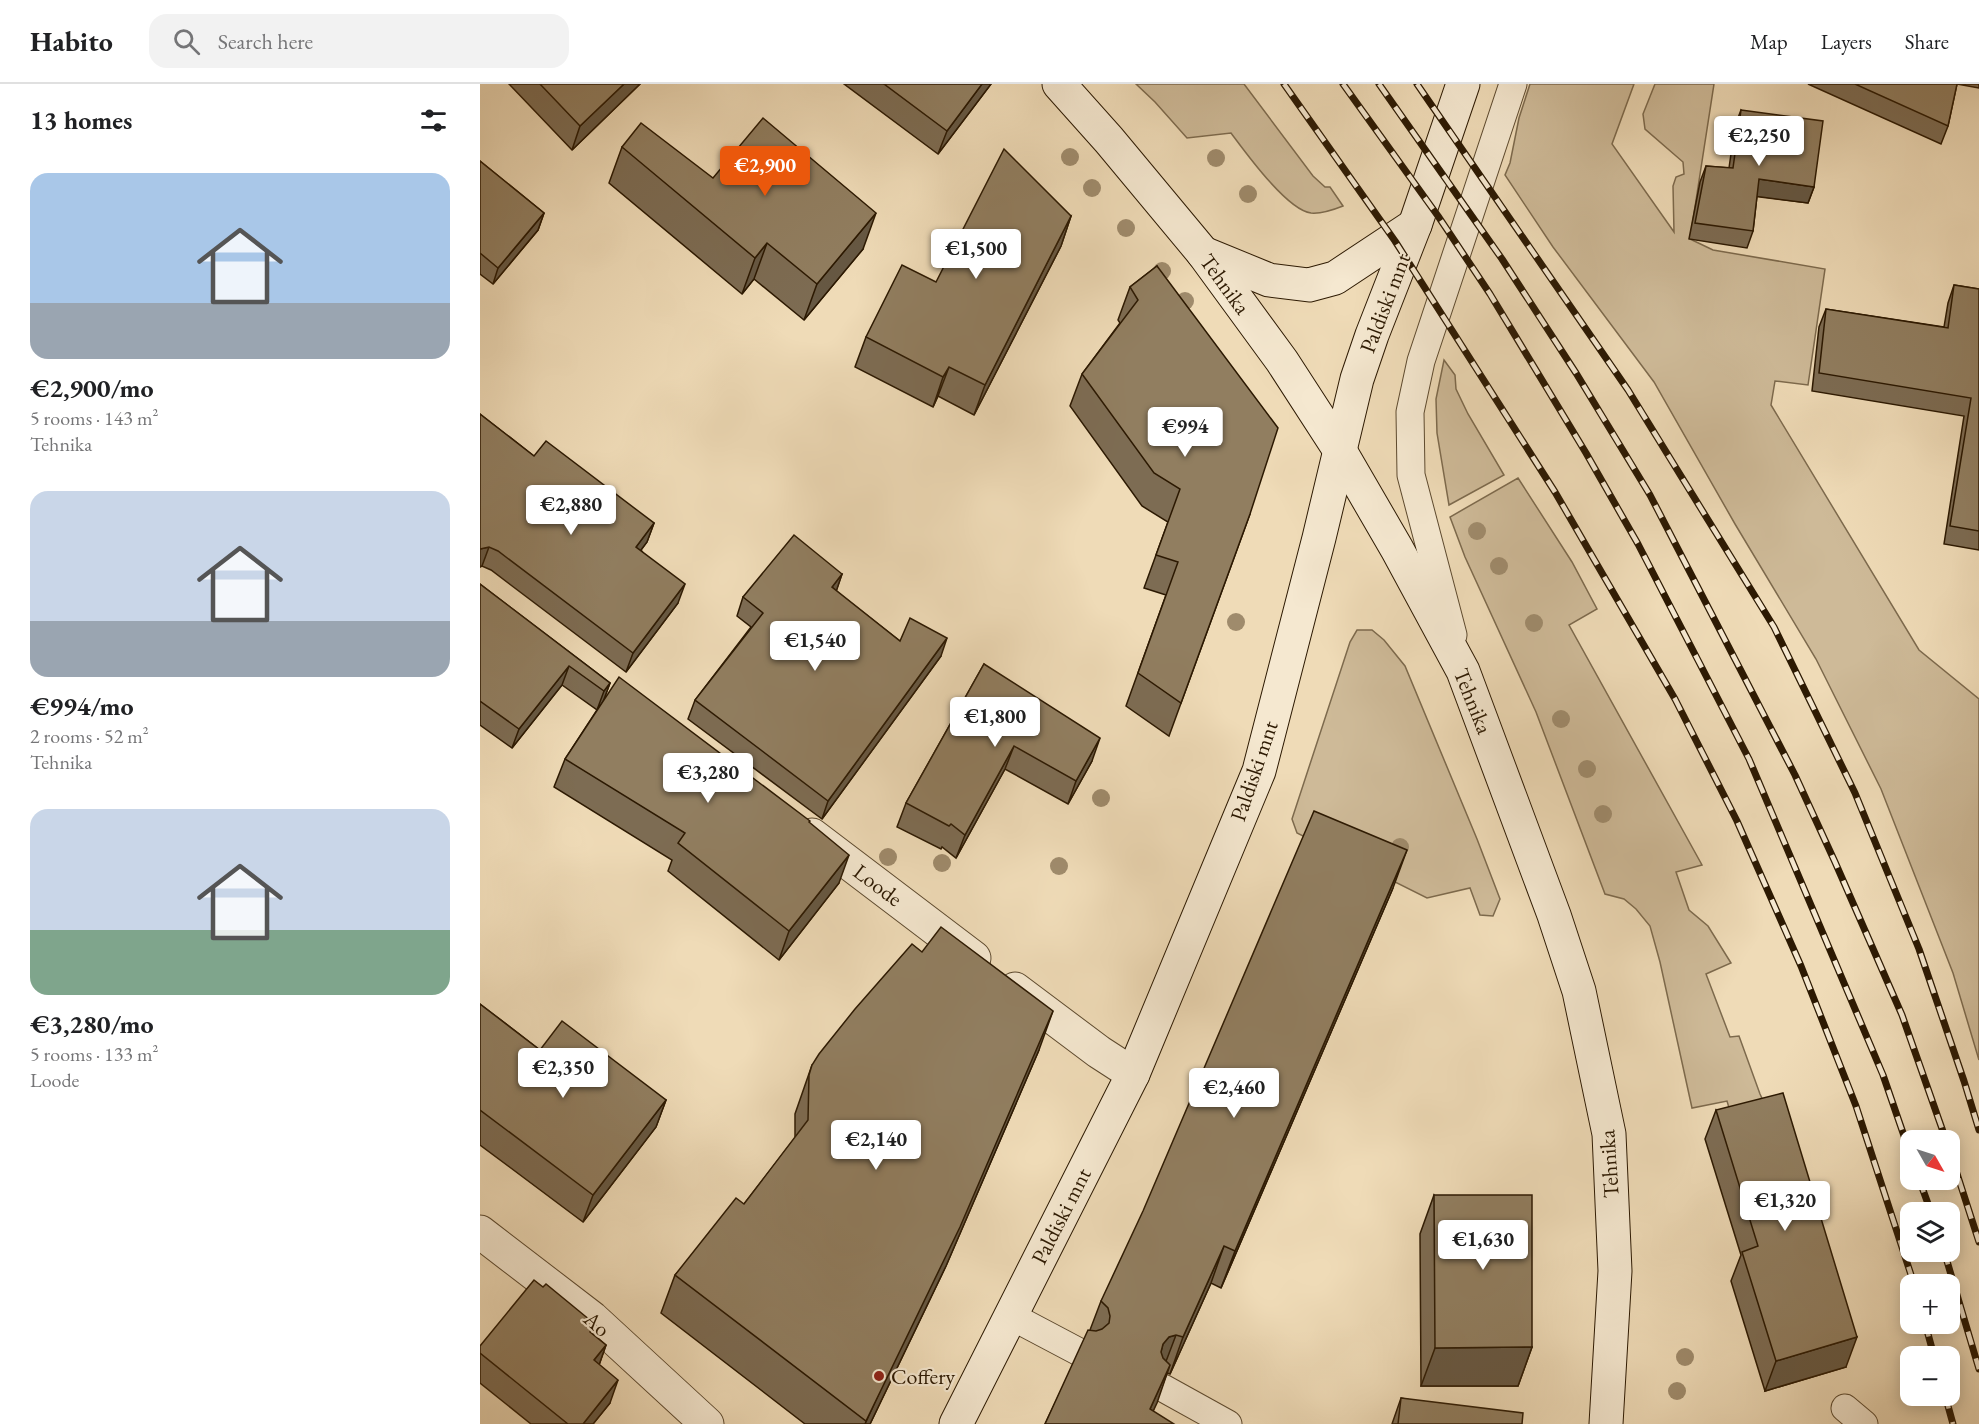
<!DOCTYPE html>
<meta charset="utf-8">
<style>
:root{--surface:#fff;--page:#f2f2f2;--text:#202124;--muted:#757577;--line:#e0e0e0;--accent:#ea580c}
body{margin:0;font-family:"EB Garamond",serif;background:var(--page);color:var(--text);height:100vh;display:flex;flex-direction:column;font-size:22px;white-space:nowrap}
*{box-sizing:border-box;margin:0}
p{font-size:20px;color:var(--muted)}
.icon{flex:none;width:33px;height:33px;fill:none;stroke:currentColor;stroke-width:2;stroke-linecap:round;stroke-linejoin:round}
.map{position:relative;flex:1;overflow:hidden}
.panel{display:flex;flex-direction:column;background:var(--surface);width:480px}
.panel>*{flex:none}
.needle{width:39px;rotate:129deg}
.fabs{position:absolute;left:1420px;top:1046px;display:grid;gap:12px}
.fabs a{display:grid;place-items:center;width:60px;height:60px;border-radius:12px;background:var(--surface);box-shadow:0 3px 15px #0003;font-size:30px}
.price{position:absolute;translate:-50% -51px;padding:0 14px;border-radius:6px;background:#fff;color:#222;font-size:20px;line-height:39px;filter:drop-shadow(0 2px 3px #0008)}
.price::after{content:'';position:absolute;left:50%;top:36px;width:18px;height:14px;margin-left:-9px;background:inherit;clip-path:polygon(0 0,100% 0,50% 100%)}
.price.on{background:var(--accent);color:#fff}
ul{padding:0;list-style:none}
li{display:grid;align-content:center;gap:12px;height:318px;padding:0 30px}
li span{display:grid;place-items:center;height:186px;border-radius:18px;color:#555}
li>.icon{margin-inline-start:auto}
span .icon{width:108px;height:108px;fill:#fffc;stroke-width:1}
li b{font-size:26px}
h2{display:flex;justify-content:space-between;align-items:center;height:72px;padding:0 30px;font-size:26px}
header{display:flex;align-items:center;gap:36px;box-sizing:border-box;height:84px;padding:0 30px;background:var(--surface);border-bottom:2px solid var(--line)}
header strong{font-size:28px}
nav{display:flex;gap:33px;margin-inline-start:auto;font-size:21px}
.search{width:420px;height:54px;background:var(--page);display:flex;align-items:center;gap:15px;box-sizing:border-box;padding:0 21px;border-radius:18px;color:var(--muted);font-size:22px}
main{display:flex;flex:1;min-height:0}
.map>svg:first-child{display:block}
</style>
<header>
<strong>Habito</strong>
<div class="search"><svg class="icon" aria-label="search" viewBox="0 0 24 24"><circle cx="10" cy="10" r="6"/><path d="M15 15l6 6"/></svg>Search here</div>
<nav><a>Map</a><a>Layers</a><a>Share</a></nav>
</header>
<main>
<section class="panel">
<h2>13 homes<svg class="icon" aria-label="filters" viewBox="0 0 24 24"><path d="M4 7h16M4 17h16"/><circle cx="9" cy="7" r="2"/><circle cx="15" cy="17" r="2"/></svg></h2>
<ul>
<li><span style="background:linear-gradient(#a9c7e8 70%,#9aa5b1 0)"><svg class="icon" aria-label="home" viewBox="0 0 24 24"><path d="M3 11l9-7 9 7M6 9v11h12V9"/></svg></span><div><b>€2,900/mo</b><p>5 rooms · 143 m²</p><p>Tehnika</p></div></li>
<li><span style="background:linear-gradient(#c9d6e8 70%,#9aa5b1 0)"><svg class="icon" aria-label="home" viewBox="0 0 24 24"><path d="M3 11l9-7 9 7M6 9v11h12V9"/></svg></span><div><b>€994/mo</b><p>2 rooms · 52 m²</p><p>Tehnika</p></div></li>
<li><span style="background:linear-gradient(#c9d6e8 65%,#7fa58c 0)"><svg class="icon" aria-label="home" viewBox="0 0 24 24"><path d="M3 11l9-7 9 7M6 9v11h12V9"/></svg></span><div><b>€3,280/mo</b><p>5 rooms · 133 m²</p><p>Loode</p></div></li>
</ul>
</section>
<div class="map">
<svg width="1499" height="1340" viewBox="0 0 1499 1340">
<rect width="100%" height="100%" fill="#efdbb7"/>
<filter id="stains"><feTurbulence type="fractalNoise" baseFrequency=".00333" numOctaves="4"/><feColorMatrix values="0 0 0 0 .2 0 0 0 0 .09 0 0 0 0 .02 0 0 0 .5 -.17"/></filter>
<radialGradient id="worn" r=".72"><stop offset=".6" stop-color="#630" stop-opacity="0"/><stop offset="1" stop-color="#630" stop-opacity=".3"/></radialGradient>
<g fill="#ceba98" stroke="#7d6a4d" stroke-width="1.5">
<path d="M656,0H764L833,92L845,103H850L863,122C853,126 842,130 831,129C807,126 766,69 751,49L707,54L675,18Z"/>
<path d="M1050,0H1154L1132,60L1194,148L1193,102L1196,93L1204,90L1203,78L1165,45L1163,30L1175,0H1234L1210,155L1233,166L1345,185L1328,301L1295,297L1291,321L1439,566L1499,615V976L1473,889L1401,705L1336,575L1255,440L1174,298L1073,163L1025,91L1030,79L1039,34Z"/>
<path d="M964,276L975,291L976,305L988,330L1024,391L969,421L957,349L956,315Z"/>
<path d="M1038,394L1092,478L1117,525L1089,541L1222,781L1196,788L1209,826L1228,842L1251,879L1226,890L1250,953L1259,952L1280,1010L1293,1038L1256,1047L1247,1017L1212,1024L1180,878L1170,842L1156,825L1144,815L1125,810L1056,628L985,473L970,433Z"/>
<path d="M877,546H892L904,556L925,582L997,755L1020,815L1013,832L1000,831L990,804L947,814L817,749L812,735L870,558Z"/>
</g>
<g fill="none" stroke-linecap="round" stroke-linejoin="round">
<g stroke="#5d4a2f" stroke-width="29">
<g id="lane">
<path d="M973,551L931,391L930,328L941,277L1033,0"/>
<path d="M531,1232L601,1269"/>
<path d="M683,1304L748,1340"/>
<path d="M1365,1324L1384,1340"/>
</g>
</g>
<g stroke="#5d4a2f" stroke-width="35">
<g id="street">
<path d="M332,751L494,874"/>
<path d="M535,905L619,968L653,990"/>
<path d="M0,1148L112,1234L227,1340"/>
</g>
</g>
<g stroke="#2c1902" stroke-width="35">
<g id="secondary">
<path d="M579,0L629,56L723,169L802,277L859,365L917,465L983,587L1074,831L1099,907L1129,1050L1135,1187L1126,1340"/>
<path d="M723,169L789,196L829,201L855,194L935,141"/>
<path d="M476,1340L653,990L779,687L839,454L877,295L892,251L935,141L983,0"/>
</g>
</g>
<use href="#lane" stroke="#f5e8d0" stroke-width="27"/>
<use href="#street" stroke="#f5e8d0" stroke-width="33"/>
<use href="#secondary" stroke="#f5e8d0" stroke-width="33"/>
<g stroke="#2c1902" stroke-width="7">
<g id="rail">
<path d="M804,0L915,157L1075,408L1195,615L1257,737L1321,882L1376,1022L1434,1200"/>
<path d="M863,0L958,132L1010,210L1106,369L1158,460L1269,675L1403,991L1431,1072"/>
<path d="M899,0L1022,175L1096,289L1170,411L1315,691L1355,778L1422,931L1466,1056"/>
<path d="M937,0L1148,306L1294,543L1375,709L1439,865L1484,997L1499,1046"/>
<path d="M1470,1068L1499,1158"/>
<path d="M1439,1095L1451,1128"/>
<path d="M1464,1167L1499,1285"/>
<path d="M1445,1239L1454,1272"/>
<path d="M1465,1311L1473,1340"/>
</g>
</g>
<use href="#rail" stroke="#f5e8d0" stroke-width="4.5" stroke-dasharray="14" stroke-linecap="butt"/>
</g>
<g fill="#9f8b6c">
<circle cx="590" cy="73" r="9"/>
<circle cx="736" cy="74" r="9"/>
<circle cx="612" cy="104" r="9"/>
<circle cx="768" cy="110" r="9"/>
<circle cx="646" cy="144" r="9"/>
<circle cx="682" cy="187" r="9"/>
<circle cx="705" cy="217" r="9"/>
<circle cx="997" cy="447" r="9"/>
<circle cx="1019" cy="482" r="9"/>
<circle cx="756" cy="538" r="9"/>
<circle cx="1054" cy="539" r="9"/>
<circle cx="1081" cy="635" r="9"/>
<circle cx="1107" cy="685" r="9"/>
<circle cx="621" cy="714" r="9"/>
<circle cx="1123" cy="730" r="9"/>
<circle cx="920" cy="763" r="9"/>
<circle cx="408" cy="773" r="9"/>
<circle cx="462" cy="779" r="9"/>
<circle cx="579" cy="782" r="9"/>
<circle cx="1205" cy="1273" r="9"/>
<circle cx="1197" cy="1307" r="9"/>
</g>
<g fill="#7d6c53" stroke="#2c1902" stroke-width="1.5">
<path d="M29,0H160L92,66Z"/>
<path d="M364,0H511L458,70Z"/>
<path d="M1328,0H1499V4L1477,0L1468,42L1461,60Z"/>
<path d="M1261,26L1334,103L1328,119L1277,112L1273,147L1267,164L1209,155L1220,98L1226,82L1249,84L1255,42Z"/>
<path d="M142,63L383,165L324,236L274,195L262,210L129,99Z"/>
<path d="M0,77L64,129L58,146L13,200L0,190Z"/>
<path d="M591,132L581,162L494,331L458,312L453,323L375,283L386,253L456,198Z"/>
<path d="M677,182L770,430L689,652L646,622L686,511L664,504L688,438L662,422L590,322L602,290L640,239L638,236L650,203Z"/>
<path d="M1474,201L1499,205V466L1464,460L1484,332L1332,307L1339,243L1346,225L1464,243L1468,219Z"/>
<path d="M0,330L54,372L174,439L167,458L161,466L198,519L146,588L11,486L2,482L0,483Z"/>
<path d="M362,490L356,507L420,557L461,572L342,735L208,635L215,616L271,543L257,532L263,513Z"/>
<path d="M0,500L130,599L124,615L329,739L359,799L299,876L188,787L192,776L74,703L85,675L117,626L82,601L32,664L0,641Z"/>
<path d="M504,580L612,677L588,720L525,685L476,774L462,763L461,765L417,743L426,719Z"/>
<path d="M913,804L741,1204L731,1199L690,1290L687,1289L673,1327L565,1340L610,1246L621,1217Z"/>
<path d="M0,920L60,966L186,1016L176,1043L103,1138L0,1061Z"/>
<path d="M559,966L466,1182L390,1340H325L181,1229L195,1191L264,1120L315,1054V1030L332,981Z"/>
<path d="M1236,1026L1366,1283L1285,1307L1251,1197L1261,1171L1225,1055Z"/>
<path d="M954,1111L1052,1263L1038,1302H941L940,1150Z"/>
<path d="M113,1250L126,1261L119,1281L130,1319L113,1340H51L0,1299V1262Z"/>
<path d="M921,1314L1042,1340H912Z"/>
</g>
<g fill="#665843" stroke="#2c1902" stroke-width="1.5">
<path d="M144,0H160L92,66L100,42Z"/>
<path d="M502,0H511L458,70L467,47Z"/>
<path d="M1279,95L1334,103L1328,119L1273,112Z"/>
<path d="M64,129L58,146L13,200L18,184Z"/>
<path d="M396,129L383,165L324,236L337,200Z"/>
<path d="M591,132L581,162L494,331L505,301Z"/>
<path d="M287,159L274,195L262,210L275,174Z"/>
<path d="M469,283L458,312L453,323L463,293Z"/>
<path d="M174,439L167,458L149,482L156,463Z"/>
<path d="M9,463L2,482L0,483V465Z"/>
<path d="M362,490L356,508L352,503Z"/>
<path d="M205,500L198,519L146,588L153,569Z"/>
<path d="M467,554L461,572L342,735L348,717Z"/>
<path d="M89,582L82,601L32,664L39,645Z"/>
<path d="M130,599L123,618L117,626L124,607Z"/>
<path d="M620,654L612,677L588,720L596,697Z"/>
<path d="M534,662L525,685L476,774L485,751Z"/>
<path d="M927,766L913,804L741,1204L755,1167Z"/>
<path d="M369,771L359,799L299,876L309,847Z"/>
<path d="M573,927L559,966L466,1182L390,1340H385Z"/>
<path d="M186,1016L176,1043L103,1138L113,1111Z"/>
<path d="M744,1162L731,1199L690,1290L703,1253Z"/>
<path d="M696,1251L682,1288L675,1290L683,1260L689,1253Z"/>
<path d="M1377,1253L1366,1283L1285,1307L1296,1277Z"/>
<path d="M126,1261L118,1284L114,1276Z"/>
<path d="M1052,1263L1038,1302H941L955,1264Z"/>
<path d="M690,1281L677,1319L667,1340L670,1325Z"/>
<path d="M138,1296L130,1319L113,1340H103Z"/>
</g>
<g fill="#917e60" stroke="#2c1902" stroke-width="1.5">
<path d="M60,0H144L100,42Z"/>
<path d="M404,0H502L467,47Z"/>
<path d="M1375,0H1477L1468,42Z"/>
<path d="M1261,26L1343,37L1334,103L1279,95L1273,147L1215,139L1226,82L1253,84Z"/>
<path d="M283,34L396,129L337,200L287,159L275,174L142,63L161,39L233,94Z"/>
<path d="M524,65L591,132L505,301L469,283L463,293L386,253L422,181L456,198Z"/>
<path d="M0,77L64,129L18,184L0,169Z"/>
<path d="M677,182L798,344L770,430L701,619L658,589L698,478L676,471L700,405L674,389L602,290L658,216L650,203Z"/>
<path d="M1474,201L1499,205V447L1470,442L1491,314L1339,289L1346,225L1468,244Z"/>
<path d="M0,330L54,372L66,357L174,439L156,463L205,500L153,569L18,467L9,463L0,465Z"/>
<path d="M314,451L362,490L352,503L420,557L430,534L467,554L348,717L215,616L283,529L263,513Z"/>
<path d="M0,500L130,599L124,607L89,582L39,645L0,617Z"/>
<path d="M504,580L620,654L596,697L534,662L485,751L471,740L469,742L426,719Z"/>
<path d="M139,593L330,737L329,738L369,771L309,847L198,759L205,749L85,675Z"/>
<path d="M834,727L927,766L755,1167L744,1162L703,1253L696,1251L689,1253L683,1260L681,1268L683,1274L690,1281L670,1325L694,1340H565L608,1246L616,1247L622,1245L629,1239L630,1232L628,1224L621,1217L663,1127Z"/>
<path d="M461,843L573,927L480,1143L386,1337L195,1191L256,1114L264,1120L328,1036L329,991L332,981L339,970L375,925L432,860L442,868Z"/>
<path d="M0,920L60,966L82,937L186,1016L113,1111L0,1026Z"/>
<path d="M1303,1009L1377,1253L1296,1277L1262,1168L1278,1162L1236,1026Z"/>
<path d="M954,1111H1052V1263L955,1264Z"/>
<path d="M54,1196L63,1203L66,1200L116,1241L110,1248L126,1261L114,1276L138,1296L103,1340H88L0,1269V1262Z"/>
<path d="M921,1314L1043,1329L1042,1340H918Z"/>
</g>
<circle fill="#8f2418" stroke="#f5e8d0" stroke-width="2" cx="399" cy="1292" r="6"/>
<g text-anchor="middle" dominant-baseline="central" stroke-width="4.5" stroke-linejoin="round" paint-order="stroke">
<g font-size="22" fill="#2c1902" stroke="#f5e8d0">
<text transform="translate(745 200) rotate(54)">Tehnika</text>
<text transform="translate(905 219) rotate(-69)">Paldiski mnt</text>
<text transform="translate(993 617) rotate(68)">Tehnika</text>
<text transform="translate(774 687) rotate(-71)">Paldiski mnt</text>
<text transform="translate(398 801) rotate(37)">Loode</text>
<text transform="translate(1129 1080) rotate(-94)">Tehnika</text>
<text transform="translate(581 1132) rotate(-63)">Paldiski mnt</text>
<text transform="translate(117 1240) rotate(41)">Ao</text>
</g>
<g font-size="22" fill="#2c1902" stroke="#f5e8d0" text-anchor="start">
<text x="411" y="1292">Coffery</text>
</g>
</g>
<rect width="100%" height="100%" filter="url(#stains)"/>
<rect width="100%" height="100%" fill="url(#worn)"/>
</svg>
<div class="fabs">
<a><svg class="needle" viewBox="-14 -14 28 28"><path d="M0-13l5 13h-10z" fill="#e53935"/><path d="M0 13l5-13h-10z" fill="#757577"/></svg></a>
<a><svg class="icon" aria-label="layers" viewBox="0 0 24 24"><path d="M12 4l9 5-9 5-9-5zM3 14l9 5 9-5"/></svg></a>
<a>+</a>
<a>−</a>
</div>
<b class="price" style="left:1279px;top:83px">€2,250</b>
<b class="price on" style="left:285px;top:113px">€2,900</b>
<b class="price" style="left:496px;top:196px">€1,500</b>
<b class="price" style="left:705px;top:374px">€994</b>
<b class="price" style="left:91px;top:452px">€2,880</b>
<b class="price" style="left:335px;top:588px">€1,540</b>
<b class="price" style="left:515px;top:664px">€1,800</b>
<b class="price" style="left:228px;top:720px">€3,280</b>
<b class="price" style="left:83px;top:1015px">€2,350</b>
<b class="price" style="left:754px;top:1035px">€2,460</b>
<b class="price" style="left:396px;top:1087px">€2,140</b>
<b class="price" style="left:1305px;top:1148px">€1,320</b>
<b class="price" style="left:1003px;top:1187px">€1,630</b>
</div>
</main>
